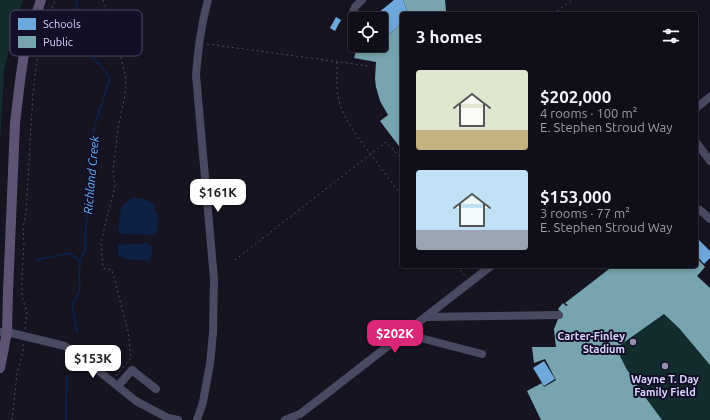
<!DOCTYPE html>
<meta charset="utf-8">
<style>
:root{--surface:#100f19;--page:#1e1d26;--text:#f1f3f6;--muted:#9c9ca2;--line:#302f38;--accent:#db2777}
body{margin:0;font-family:Ubuntu,sans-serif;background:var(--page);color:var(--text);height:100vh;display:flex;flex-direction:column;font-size:15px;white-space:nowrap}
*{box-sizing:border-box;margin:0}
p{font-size:13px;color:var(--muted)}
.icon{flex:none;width:22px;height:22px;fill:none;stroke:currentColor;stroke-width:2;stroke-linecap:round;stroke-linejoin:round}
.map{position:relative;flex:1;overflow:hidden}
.sheet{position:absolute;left:400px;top:12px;width:298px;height:256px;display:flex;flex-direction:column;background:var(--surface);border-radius:4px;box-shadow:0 2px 6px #0003,0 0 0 1px var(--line)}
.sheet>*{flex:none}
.buttons{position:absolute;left:348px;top:12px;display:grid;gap:8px}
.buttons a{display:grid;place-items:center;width:40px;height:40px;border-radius:4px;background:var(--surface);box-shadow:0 2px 6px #0003,0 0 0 1px var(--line);font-size:20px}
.price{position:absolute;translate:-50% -34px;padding:0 9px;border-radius:8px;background:#fff;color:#222;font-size:13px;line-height:26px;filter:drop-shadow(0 1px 2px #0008)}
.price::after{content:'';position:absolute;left:50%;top:24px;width:12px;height:9px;margin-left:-6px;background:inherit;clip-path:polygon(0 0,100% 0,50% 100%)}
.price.selected{background:var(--accent);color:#fff}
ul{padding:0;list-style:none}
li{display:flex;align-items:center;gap:12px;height:100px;padding:0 16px}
li span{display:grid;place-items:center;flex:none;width:112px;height:80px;border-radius:4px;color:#555}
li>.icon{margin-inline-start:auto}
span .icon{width:48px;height:48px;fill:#fffc;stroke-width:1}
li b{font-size:17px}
h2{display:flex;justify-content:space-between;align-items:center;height:48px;padding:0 16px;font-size:17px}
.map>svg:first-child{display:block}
</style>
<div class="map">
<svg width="710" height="420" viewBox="0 0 710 420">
<rect width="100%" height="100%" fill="#161421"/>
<g fill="#132c2d">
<path d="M0,0H23L10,45L4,72L0,143Z"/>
<path d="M696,257L705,267L697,276L710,288V420H541L527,391L542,383L544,387L556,380L545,359L534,363L532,347H556L554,329L561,312L558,309L563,303L566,306L567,304L565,303L613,266H696Z"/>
</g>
<g fill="#0d2144">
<path d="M131,198H142L153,203L158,219L156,235L119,234V223L121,208Z"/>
<path d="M147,243L153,247L150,261L126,259L118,256V245Z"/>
</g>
<g fill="#6fa8dc">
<path d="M394,0H403L408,14H402V23L390,34L381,28V19H373L378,13Z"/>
<path d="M336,17L341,20L335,31L330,28Z"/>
<path d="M699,240L710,251V258L704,264L696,255V242Z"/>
<path d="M544,361L555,379L544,386L533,368Z"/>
</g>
<g fill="#76a5af">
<path d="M403,0H445L446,11L461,14H408Z"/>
<path d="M402,23V150L380,121L388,115L380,101L376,87L375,79L376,62L354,58L358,45H381V28L390,34Z"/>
<path d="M696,257L705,267L697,276L710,288V365L679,328L664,314L616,348L626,368L640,390L662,420H541L527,391L542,383L544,387L556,380L545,359L534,363L532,347H556L554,329L561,312L558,309L563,303L566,306L568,305L565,303L613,266H696Z"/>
</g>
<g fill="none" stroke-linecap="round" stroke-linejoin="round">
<g stroke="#0d2144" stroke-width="2">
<path d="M76,0L78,13L89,51L110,78L95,125L89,164L85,248L80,261L79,276L80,290L72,305L77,333"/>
<path d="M36,260L70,253L80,261"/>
<path d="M66,420V401L67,376"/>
</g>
<g stroke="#44505f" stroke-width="1" stroke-dasharray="2 3" stroke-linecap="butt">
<path d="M103,0L114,29L126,78L125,95L118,128L113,172L115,186L105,225L101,244L103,268L112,270L128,331L131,358L116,376"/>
<path d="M553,14L572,0"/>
<path d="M207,44L369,66"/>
<path d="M337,62V90L340,105L345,117L357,136L402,196"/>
<path d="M235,260L386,142L402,159"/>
<path d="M457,266L465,276"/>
<path d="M25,329L27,312L22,297V276L24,243L23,227L26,213L33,93L39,45L55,0"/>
<path d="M12,420L17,373L23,352V344"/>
</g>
<g stroke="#4a4962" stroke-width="8">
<path d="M352,15L355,7L362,0"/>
<path d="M696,108L710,97"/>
<path d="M696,142L710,161"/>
<path d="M700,210L710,219"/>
<path d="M426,317L559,315"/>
<path d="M0,332H7L65,346L85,360L136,401L168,418L178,420"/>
<path d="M405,334L482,354"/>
<path d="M118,386L132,370L156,389"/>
<path d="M197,420L203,402L210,364L213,333L214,279L196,75C198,49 201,25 208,0"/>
<path d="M285,420L300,414L321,398L491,266"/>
</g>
<path stroke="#5e5373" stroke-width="10" d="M0,368L7,332L8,292L15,123L20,81L25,47L41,0"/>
</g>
<g fill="#9591b1" stroke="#130f26" stroke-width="1.5">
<circle cx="633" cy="342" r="4"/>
<circle cx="665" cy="366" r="4"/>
</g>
<g text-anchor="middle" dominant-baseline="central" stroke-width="4" stroke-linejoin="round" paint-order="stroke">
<g font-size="11" font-weight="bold" fill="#d9d4ff" stroke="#130f26" text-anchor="end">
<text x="625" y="336">Carter-Finley<tspan x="625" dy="13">Stadium</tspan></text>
<text x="665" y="379" text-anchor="middle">Wayne T. Day<tspan x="665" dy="13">Family Field</tspan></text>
</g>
<g font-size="12" font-style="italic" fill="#62b6ff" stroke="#130f26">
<text transform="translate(91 175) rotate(-85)">Richland Creek</text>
</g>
</g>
<rect x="10" y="10" width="132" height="46" rx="6" fill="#130f26" stroke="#4e4a67" stroke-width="1"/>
<rect x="18" y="18" width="18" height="12" fill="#6fa8dc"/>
<rect x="18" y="36" width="18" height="12" fill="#76a5af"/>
<g font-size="11" fill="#d9d4ff">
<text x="43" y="28">Schools</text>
<text x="43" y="46">Public</text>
</g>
</svg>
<div class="buttons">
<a><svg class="icon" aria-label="locate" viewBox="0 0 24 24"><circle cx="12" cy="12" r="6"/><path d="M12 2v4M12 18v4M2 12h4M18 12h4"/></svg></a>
</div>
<b class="price" style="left:218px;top:213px">$161K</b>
<b class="price selected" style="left:395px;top:354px">$202K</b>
<b class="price" style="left:93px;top:379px">$153K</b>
<section class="sheet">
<h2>3 homes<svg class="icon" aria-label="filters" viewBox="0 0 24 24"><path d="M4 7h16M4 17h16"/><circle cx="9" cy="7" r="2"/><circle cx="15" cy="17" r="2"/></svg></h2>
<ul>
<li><span style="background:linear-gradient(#dfe7d0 75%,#c2b280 0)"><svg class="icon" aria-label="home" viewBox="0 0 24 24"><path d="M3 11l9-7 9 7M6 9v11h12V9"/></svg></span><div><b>$202,000</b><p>4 rooms · 100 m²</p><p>E. Stephen Stroud Way</p></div></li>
<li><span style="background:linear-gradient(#bfe0f5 75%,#9aa5b1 0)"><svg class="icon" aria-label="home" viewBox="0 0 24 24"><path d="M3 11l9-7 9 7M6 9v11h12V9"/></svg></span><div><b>$153,000</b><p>3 rooms · 77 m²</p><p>E. Stephen Stroud Way</p></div></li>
</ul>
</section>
</div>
